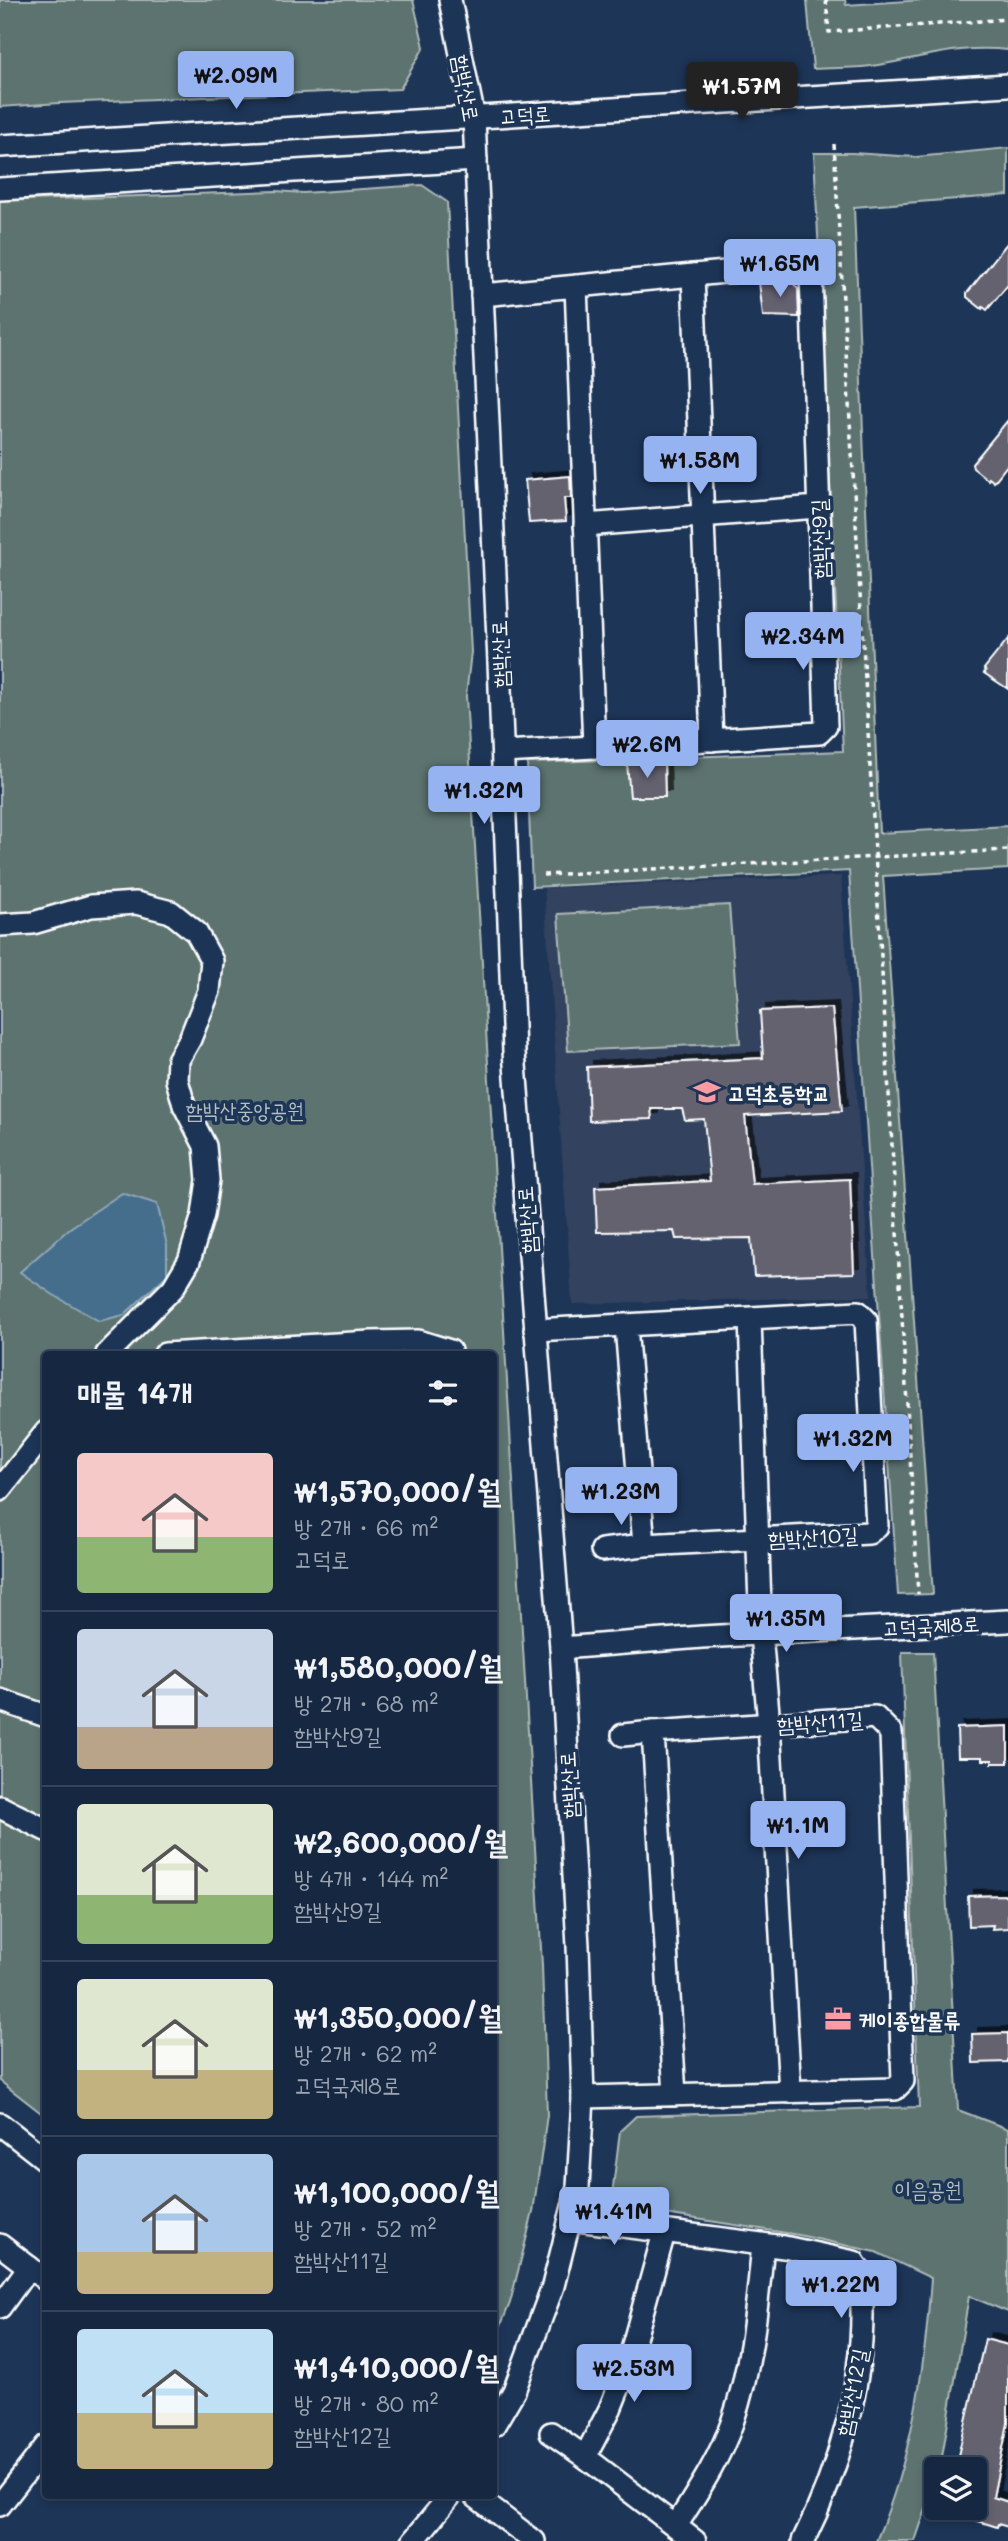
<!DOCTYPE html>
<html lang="ko">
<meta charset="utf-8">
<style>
:root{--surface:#162841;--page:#23344c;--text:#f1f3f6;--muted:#9ea6b1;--line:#35445a;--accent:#95b2f1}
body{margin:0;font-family:Mali,"Poor Story",sans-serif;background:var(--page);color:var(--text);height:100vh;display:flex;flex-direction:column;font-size:26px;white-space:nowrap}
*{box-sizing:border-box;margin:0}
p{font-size:23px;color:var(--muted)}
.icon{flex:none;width:38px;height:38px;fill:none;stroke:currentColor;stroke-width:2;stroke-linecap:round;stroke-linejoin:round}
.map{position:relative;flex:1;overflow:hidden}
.sheet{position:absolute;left:42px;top:1351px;width:455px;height:1148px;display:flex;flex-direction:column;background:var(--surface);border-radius:7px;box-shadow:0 4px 10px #0003,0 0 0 2px var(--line)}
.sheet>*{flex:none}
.fabs{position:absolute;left:924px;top:2457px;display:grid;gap:14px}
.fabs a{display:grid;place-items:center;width:63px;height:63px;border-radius:7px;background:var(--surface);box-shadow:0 4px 10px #0003,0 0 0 2px var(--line);font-size:35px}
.price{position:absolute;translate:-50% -60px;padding:0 16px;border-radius:7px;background:var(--accent);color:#111;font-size:23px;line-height:46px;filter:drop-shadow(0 2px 4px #0008)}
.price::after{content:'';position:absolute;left:50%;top:42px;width:21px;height:16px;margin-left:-10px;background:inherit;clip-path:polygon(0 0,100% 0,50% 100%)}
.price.active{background:#222;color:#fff}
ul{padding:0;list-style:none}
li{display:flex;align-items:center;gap:21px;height:175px;padding:0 35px}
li+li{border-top:2px solid var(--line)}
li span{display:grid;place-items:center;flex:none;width:196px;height:140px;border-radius:7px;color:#555}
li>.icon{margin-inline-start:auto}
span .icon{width:84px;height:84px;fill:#fffc;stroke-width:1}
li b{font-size:30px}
h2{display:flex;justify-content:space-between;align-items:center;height:84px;padding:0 35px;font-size:30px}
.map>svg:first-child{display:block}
</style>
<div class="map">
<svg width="1008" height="2541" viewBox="0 0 1008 2541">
<defs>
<filter id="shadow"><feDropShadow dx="6" dy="-6" stdDeviation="0" flood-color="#0009"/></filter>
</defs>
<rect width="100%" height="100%" fill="#1d3557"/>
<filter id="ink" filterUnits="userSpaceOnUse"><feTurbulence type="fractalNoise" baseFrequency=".0143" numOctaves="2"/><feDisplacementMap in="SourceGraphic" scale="14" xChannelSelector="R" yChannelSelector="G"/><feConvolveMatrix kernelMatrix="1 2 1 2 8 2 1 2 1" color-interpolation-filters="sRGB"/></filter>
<g filter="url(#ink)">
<path fill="#33425e" d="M841,876L871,1296L572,1304L544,888Z"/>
<g fill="#5c736f" stroke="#aeb9b7" stroke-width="2">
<path d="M0,0H413L424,47L400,89L60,103L0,107Z"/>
<path d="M807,0H845L846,5L924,0H1008V50C957,45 927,57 878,65C857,69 834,67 813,69Z"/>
<path d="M1008,148V195L854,207L879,833L1008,826V869L883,876L933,1594L898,1595L849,871L532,887L527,763L843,751L814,153H852L916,157Z"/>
<path d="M422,185L447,202L471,652L466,696L542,1965L547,2115L533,2212L510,2303L494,2342V1354H46L45,2116L0,2081V201L276,191L303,193Z"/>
<path d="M729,905L740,1043L568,1051L558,914Z"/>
<path d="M902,1652H933L958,2110L1008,2129V2312L969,2296L940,2469H936V2480L915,2541H876C912,2459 925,2367 931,2278L876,2252L799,2235L620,2207L612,2195L620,2131L636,2116L919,2107Z"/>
</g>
<path fill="#446e8c" stroke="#8fa8ba" stroke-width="2" d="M122,1193L157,1204L167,1245V1275L124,1315L99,1321L52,1294L20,1272L70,1228Z"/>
<g fill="#656270" stroke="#fff" stroke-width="2" filter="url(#shadow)">
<path d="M1008,242V285L987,310L983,307L982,309L967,297V293Z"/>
<path d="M790,279L798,289L799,317L763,316L759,282Z"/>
<path d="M1008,420V464L994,482L989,478L988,480L973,468L972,464Z"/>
<path d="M570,476L571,498H564L566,521L529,523L525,480Z"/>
<path d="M1008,639V689L984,673L986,671L984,669Z"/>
<path d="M664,762L665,797H630L627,763Z"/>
<path d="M832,1008L842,1111L745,1116L752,1184L850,1179L854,1273L754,1276L751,1238L676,1239L674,1231L597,1232L595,1187L710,1181L704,1119L685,1120L682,1109H651L652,1119L589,1121L587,1067L763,1058L760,1011Z"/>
<path d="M1008,1726V1763H992V1760H982V1757H958L957,1728Z"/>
<path d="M1008,1895V1928L992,1929L993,1925L969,1926L968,1896Z"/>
<path d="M1008,2033V2062L973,2063L972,2034Z"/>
<path d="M985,2339L1008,2345V2423L993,2497L1008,2502V2527L998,2524L997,2527L975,2520V2465L957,2460Z"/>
</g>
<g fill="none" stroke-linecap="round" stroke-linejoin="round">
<g stroke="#fff" stroke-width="26">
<g id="minor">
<path d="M450,0L474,118L499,662L514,1052L561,1648L578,1946L583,2097L578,2187L553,2286L514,2391L494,2425"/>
<path d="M0,146L1008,85"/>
<path d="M0,189L476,160"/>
<path d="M693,275L712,740"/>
<path d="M482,295L800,265L811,274L826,726L819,733L594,747L576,286"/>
<path d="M585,525L818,507"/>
<path d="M503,752L594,747"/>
<path d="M0,925L33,923L91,906L136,903L171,912L196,932L212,961L209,991L190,1039L178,1060L177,1080L184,1105L205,1146L208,1180L203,1215L189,1261L173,1288L107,1354"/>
<path d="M750,1319L761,1634L769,1724L790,2092"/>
<path d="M535,1330L858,1312L866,1320L877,1526L869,1533L644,1545L626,1326"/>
<path d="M165,1354L371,1342L418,1341L450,1351V1354"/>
<path d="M0,1490L46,1432"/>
<path d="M602,1550L644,1545"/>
<path d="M561,1648L702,1637L1008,1621"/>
<path d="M0,1700L46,1716"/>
<path d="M623,1735L653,1732"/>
<path d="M0,1807L46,1830"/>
<path d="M583,2097L895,2089L903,2081L891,1733L875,1717L653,1732L675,2095"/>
<path d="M0,2124L46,2160"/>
<path d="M570,2219L784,2247L854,2262C856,2266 861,2271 862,2276C864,2285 862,2298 862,2308C863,2387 838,2471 803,2541"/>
<path d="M664,2233L627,2367L610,2409L585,2457L695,2541"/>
<path d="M0,2245L46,2280"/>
<path d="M0,2307L29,2267"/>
<path d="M551,2433L585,2457"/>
<path d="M475,2496L534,2541"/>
<path d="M0,2505L46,2446"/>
<path d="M676,2526C696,2494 719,2460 732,2423C752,2366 757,2305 763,2245"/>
<path d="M413,2541L450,2496"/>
</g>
</g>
<g stroke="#fff" stroke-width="3.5" stroke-dasharray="5 5" stroke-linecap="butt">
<path d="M826,0L829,32L1008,19"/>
<path d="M834,144L918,1594"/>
<path d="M543,875L1008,850"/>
</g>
<use href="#minor" stroke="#1d3557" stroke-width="21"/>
</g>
</g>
<defs>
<g id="school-bare" transform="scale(2.1)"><path d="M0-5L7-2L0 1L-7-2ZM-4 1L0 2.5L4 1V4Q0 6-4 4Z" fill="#ff9aa2" stroke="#1d3557" stroke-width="2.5" paint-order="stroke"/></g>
<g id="office-bare" transform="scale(2.1)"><path d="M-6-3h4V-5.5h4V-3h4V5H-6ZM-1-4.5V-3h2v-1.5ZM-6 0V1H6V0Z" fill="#ff9aa2" stroke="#1d3557" stroke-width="2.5" paint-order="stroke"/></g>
</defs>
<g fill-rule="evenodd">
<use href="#school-bare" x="707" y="1092"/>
<use href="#office-bare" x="838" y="2019"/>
</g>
<g text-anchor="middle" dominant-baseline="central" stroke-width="7" stroke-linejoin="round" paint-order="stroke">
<g font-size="21" fill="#fff" stroke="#1d3557">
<text transform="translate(467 88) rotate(80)">함박산로</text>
<text transform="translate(525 114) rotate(-4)">고덕로</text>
<text transform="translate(819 539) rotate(-92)">함박산9길</text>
<text transform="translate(499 654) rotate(-92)">함박산로</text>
<text transform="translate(526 1220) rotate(-94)">함박산로</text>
<text transform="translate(813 1536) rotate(-3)">함박산10길</text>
<text transform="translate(931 1625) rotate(-3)">고덕국제8로</text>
<text transform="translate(820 1721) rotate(-4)">함박산11길</text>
<text transform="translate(568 1785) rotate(-93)">함박산로</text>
<text transform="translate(851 2392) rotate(-79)">함박산12길</text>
</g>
<g font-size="21" font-weight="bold" fill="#fff" stroke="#1d3557" text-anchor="start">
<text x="728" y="1092">고덕초등학교</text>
<text x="859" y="2019">케이종합물류</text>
</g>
<g font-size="21" fill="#b6c0be" stroke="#1d3557">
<text x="245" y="1109">함박산중앙공원</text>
<text x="928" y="2188">이음공원</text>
</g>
</g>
</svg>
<div class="fabs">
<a><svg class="icon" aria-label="layers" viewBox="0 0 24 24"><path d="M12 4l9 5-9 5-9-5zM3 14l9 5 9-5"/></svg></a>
</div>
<b class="price" style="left:236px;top:111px">₩2.09M</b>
<b class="price active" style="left:742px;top:122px">₩1.57M</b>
<b class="price" style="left:780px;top:299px">₩1.65M</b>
<b class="price" style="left:700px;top:496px">₩1.58M</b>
<b class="price" style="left:803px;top:672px">₩2.34M</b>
<b class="price" style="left:647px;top:780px">₩2.6M</b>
<b class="price" style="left:484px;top:826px">₩1.32M</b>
<b class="price" style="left:853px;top:1474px">₩1.32M</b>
<b class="price" style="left:621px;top:1527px">₩1.23M</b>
<b class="price" style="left:786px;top:1654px">₩1.35M</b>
<b class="price" style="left:798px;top:1861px">₩1.1M</b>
<b class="price" style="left:614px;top:2247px">₩1.41M</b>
<b class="price" style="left:841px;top:2320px">₩1.22M</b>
<b class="price" style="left:634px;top:2404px">₩2.53M</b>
<section class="sheet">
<h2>매물 14개<svg class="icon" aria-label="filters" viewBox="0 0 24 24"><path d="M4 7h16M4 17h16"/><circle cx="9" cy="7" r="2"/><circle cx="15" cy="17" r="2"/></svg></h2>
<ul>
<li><span style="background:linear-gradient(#f6c9c9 60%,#8fb573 0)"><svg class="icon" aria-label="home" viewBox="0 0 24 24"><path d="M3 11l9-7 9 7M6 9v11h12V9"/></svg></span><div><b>₩1,570,000/월</b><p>방 2개 · 66 m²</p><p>고덕로</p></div></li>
<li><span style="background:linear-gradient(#c9d6e8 70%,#b9a48a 0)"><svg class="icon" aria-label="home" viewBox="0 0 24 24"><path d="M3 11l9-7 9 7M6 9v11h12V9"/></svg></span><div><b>₩1,580,000/월</b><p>방 2개 · 68 m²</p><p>함박산9길</p></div></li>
<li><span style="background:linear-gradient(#dfe7d0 65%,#8fb573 0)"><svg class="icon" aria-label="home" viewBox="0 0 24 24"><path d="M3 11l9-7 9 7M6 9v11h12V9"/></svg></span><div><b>₩2,600,000/월</b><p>방 4개 · 144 m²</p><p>함박산9길</p></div></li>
<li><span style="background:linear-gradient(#dfe7d0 65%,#c2b280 0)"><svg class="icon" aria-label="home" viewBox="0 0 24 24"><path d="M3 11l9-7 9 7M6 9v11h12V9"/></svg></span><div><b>₩1,350,000/월</b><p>방 2개 · 62 m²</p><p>고덕국제8로</p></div></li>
<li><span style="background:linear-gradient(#a9c7e8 70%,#c2b280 0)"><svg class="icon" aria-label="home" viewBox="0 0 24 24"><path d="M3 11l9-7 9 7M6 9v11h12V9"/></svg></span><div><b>₩1,100,000/월</b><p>방 2개 · 52 m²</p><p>함박산11길</p></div></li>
<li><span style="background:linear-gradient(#bfe0f5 60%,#c2b280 0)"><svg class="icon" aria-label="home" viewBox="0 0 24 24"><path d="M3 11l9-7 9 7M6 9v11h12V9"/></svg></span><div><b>₩1,410,000/월</b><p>방 2개 · 80 m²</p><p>함박산12길</p></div></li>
</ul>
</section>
</div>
